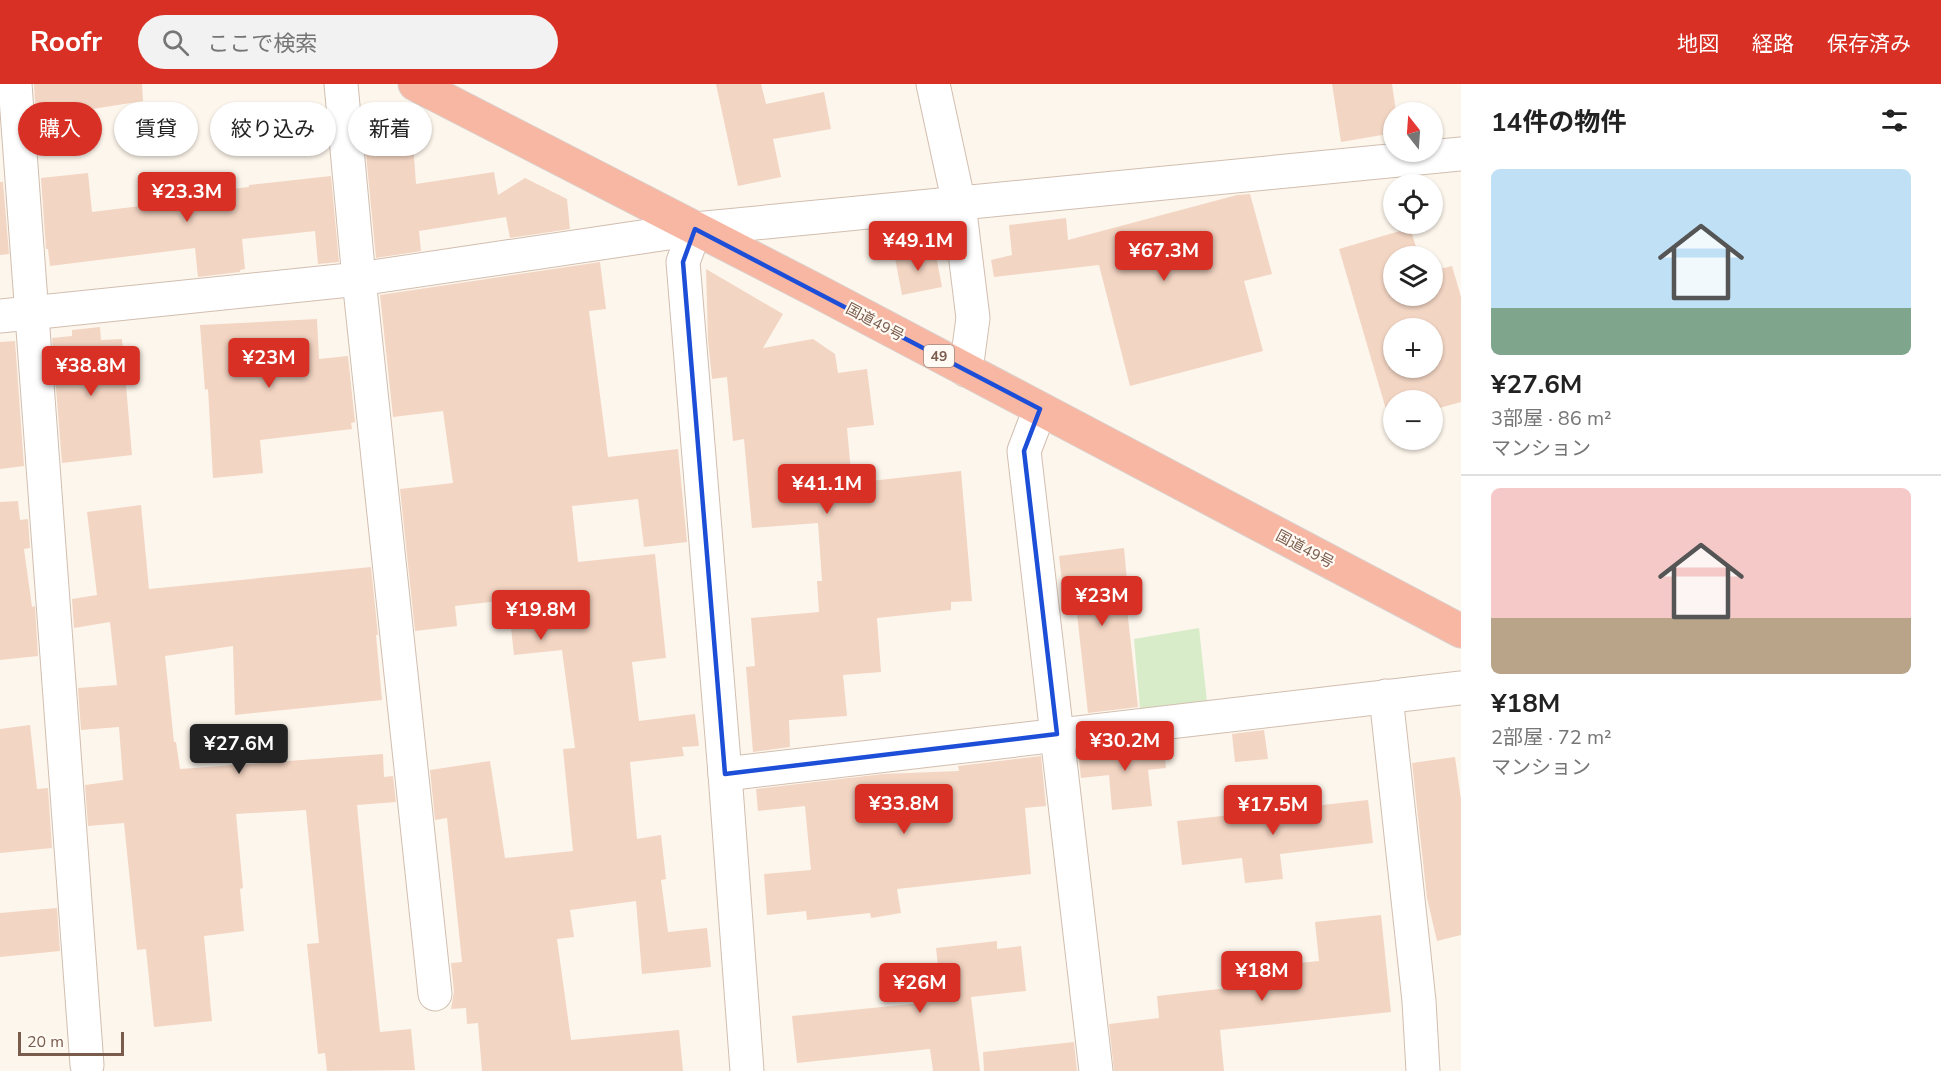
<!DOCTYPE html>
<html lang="ja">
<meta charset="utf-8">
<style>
:root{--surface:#fff;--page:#f2f2f2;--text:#222;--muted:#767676;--line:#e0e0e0;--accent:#d93025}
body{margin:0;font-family:"Nunito Sans","Noto Sans JP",sans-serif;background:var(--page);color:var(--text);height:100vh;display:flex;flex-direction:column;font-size:22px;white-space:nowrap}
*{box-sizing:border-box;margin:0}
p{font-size:20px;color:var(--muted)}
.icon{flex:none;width:33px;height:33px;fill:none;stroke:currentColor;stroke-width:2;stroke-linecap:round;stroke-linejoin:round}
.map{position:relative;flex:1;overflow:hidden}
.drawer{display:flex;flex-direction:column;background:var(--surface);width:480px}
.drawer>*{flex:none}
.guide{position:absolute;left:18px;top:18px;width:570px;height:54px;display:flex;gap:12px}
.needle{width:39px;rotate:343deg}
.controls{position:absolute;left:1383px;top:18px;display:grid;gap:12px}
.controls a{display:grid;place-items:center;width:60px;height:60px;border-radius:50%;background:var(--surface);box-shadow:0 2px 4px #0004;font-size:30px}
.scale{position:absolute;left:18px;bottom:15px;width:106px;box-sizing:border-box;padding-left:6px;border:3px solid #7a5c4d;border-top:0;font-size:16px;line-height:21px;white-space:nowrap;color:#7a5c4d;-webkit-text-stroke:4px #fffaf3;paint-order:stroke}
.price{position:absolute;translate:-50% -51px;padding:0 14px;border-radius:6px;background:var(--accent);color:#fff;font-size:20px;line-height:39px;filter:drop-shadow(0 2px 3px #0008)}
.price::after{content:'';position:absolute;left:50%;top:36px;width:18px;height:14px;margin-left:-9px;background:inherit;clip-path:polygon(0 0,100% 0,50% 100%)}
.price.current{background:#222;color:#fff}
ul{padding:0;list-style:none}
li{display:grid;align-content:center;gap:12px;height:318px;padding:0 30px}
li+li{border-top:2px solid var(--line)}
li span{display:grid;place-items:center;height:186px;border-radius:9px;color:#555}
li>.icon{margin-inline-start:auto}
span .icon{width:108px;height:108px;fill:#fffc;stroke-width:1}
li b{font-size:26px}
h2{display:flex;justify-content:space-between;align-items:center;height:72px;padding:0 30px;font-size:26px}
.tag{padding:0 21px;border-radius:27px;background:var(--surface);box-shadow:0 2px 4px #0004;font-size:21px;line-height:54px}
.tag.current{background:var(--accent);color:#fff}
header{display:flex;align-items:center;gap:36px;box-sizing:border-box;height:84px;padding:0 30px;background:var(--accent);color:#fff}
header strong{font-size:28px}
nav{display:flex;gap:33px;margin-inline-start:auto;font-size:21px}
.search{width:420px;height:54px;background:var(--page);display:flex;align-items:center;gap:15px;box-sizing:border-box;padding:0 21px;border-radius:33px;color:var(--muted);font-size:22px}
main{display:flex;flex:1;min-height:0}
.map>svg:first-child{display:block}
</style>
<header>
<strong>Roofr</strong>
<div class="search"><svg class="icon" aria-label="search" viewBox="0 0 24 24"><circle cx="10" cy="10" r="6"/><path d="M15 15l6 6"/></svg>ここで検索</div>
<nav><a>地図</a><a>経路</a><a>保存済み</a></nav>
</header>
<main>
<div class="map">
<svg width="1461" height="987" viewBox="0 0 1461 987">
<rect width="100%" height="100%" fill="#fdf6ec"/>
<path fill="#d8ecc9" d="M1199,544L1208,627L1141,636L1134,555Z"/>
<g fill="#f3d5c3" fill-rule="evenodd">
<path d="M34,0H142L143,17L36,34Z"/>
<path d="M716,0H761L766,20L824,8L831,45L773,55L781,93L738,102Z"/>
<path d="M1332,0H1392L1396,28H1394V49L1341,58Z"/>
<path d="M412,45L416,100L494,88L498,111L525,94L567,115L570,145L510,154L506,133L419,147L421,167L376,174L364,50Z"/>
<path d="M88,89L92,128L189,116V110L249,103V101L331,92L339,178L318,180L315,147L242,155L245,185L240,186V188L198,193L195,164L50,182L48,165H46L41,94Z"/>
<path d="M0,98H3L9,170L0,171Z"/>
<path d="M1250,110L1272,190L1244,197L1263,267L1130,302L1099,181L994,193L991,176L1012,171L1009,141L1066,134L1068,156L1237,111Z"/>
<path d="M1410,144L1419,172H1394V212H1432V187L1452,182L1461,213V318L1432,326V316H1394V338L1390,339L1339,165ZM1394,244H1432V284H1394Z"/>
<path d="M935,166L942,203L902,211L895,174Z"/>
<path d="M600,178L606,225L589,227L608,373L678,365L687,458L644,463L638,415L572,422L578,478L655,470L666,574L632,578L639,637L695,630L699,662L682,663L684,672L630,678L637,755L661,751L666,795L661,796L668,848L707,844L711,883L642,890L636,817L570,826L574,853L557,855L571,956L679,946L683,987H482L478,939L467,940L466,924L451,925L454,908L451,879L462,878L447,734L435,736L430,686L490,677L505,774L573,767L563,665L575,664L562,566L514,571L508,516L455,522L457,542L415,547L400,405L453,399L443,327L393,333L380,211Z"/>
<path d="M706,185L783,230L763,264L813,255L835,270L838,289L867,285L874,341L847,344L852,399L961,387L972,517L951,518V526L877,534L881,588L843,591L847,632L789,636L790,663L753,668L746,583L755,582L751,534L819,528L817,497H822L818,439L752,444L744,355L733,357L727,293L712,295L708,256Z"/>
<path d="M317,235L319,275L348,272L355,338L351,339L352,345L260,356L263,389L213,394L208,305L205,306L200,241Z"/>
<path d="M100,243L101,256L122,255L132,371L62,379L52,254L72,252V246Z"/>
<path d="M15,257L24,382L0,385V258Z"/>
<path d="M18,417L20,436L28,435L30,464L24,465L32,523L35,522L38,572L0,576V418Z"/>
<path d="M141,421L149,505L371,483L378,551H376L382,616L235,631L233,562L165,572L174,658H176L180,685L383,670L384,693L393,692L396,718L357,721L365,805L380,948L411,945L415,986L327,987L325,969L318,970L307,860L319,859L306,726L236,730L243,804L240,805L244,847L204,852L212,937L154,943L146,865L137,866L124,739L88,742L85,701L123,696L119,643L81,646L78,604L117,601L110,538L74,544L72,515L97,511L87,428Z"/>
<path d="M1124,464L1128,506L1125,507L1138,623L1088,629L1075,512L1064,514L1059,472Z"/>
<path d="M30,641L37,705L48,704L52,764L0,769V645Z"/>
<path d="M1264,646L1268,675L1235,678L1232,650Z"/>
<path d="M1163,658L1166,684L1148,686L1152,722L1112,726L1109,691L1081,694L1078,668Z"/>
<path d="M1041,672L1046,722L1025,724L1031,790L897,805L901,829L871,834L870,829L807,836L806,827L767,831L764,790L811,786L805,722L758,727L756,705L883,690L959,687L958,682Z"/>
<path d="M1455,673L1461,716V851L1437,857L1427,814L1412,679Z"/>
<path d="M1368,716L1373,759L1280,770L1283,795L1245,799L1242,774L1182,781L1177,737Z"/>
<path d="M57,824L60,867L0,873V829Z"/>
<path d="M1381,831L1391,928L1220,946L1224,987H1114L1109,940L1159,934L1157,912L1254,901L1252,884L1319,877L1315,838Z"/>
<path d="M997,857V865L1021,862L1026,907L971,913L980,987H933L930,965L797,979L792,932L942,917L936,864Z"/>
<path d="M1074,958L1077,987H984L983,968Z"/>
</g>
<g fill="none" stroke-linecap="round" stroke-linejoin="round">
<g stroke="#d1beb0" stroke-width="35">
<g id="minor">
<path d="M15,0L87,981"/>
<path d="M341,0L359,195L435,910"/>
<path d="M933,0L959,120L973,234L966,286"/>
<path d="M695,145L683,178L725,690L747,987"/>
<path d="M0,232L359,195L695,145L1461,70"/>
<path d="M1040,325L1024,367L1096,987"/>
<path d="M1386,612L1419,917L1423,987"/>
<path d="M725,690L1461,604"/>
</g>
</g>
<g stroke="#dad1cd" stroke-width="35">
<path id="highway" d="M415,0L819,208L1461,547"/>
</g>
<use href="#minor" stroke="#fff" stroke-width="33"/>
<use href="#highway" stroke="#f7b7a3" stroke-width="33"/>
</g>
<path fill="none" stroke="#1d4ed8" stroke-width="4.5" stroke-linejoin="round" d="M695,145L1040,325L1024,367L1057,650L725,690L683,178Z"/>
<g text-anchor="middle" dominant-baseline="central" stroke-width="4.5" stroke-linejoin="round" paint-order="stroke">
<rect fill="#fffaf3" stroke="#a28b7f" stroke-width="1.5" x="924" y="261" width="30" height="22" rx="4.5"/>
<g font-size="14" font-weight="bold" fill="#7a5c4d">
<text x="939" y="272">49</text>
</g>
<g font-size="15" fill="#7a5c4d" stroke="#fffaf3">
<text transform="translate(875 238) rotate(28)">国道49号</text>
<text transform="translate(1305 465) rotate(28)">国道49号</text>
</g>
</g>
</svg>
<div class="controls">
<a><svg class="needle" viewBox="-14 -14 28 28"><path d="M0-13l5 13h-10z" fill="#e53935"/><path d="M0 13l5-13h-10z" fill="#767676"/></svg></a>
<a><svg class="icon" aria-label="locate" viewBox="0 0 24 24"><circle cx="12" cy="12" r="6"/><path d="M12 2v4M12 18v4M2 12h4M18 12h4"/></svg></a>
<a><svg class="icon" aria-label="layers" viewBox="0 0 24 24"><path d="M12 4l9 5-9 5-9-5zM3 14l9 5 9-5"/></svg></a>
<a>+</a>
<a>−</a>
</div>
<div class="scale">20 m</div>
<b class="price" style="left:187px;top:139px">¥23.3M</b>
<b class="price" style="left:918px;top:188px">¥49.1M</b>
<b class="price" style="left:1164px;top:198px">¥67.3M</b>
<b class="price" style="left:269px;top:305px">¥23M</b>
<b class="price" style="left:91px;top:313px">¥38.8M</b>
<b class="price" style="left:827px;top:431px">¥41.1M</b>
<b class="price" style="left:1102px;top:543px">¥23M</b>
<b class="price" style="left:541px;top:557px">¥19.8M</b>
<b class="price" style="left:1125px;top:688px">¥30.2M</b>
<b class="price current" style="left:239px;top:691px">¥27.6M</b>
<b class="price" style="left:904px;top:751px">¥33.8M</b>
<b class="price" style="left:1273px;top:752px">¥17.5M</b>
<b class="price" style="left:1262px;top:918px">¥18M</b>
<b class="price" style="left:920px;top:930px">¥26M</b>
<div class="guide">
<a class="tag current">購入</a>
<a class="tag">賃貸</a>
<a class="tag">絞り込み</a>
<a class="tag">新着</a>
</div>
</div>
<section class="drawer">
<h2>14件の物件<svg class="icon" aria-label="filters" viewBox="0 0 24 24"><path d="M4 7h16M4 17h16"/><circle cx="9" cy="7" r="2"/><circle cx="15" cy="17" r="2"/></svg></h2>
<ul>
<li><span style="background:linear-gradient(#bfe0f5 75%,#7fa58c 0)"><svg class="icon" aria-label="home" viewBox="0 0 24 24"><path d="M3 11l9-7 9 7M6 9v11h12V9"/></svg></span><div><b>¥27.6M</b><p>3部屋 · 86 m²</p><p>マンション</p></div></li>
<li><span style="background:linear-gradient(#f6c9c9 70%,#b9a48a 0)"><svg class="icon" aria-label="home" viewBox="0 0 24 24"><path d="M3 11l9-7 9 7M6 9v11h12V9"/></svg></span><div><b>¥18M</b><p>2部屋 · 72 m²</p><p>マンション</p></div></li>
</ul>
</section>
</main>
